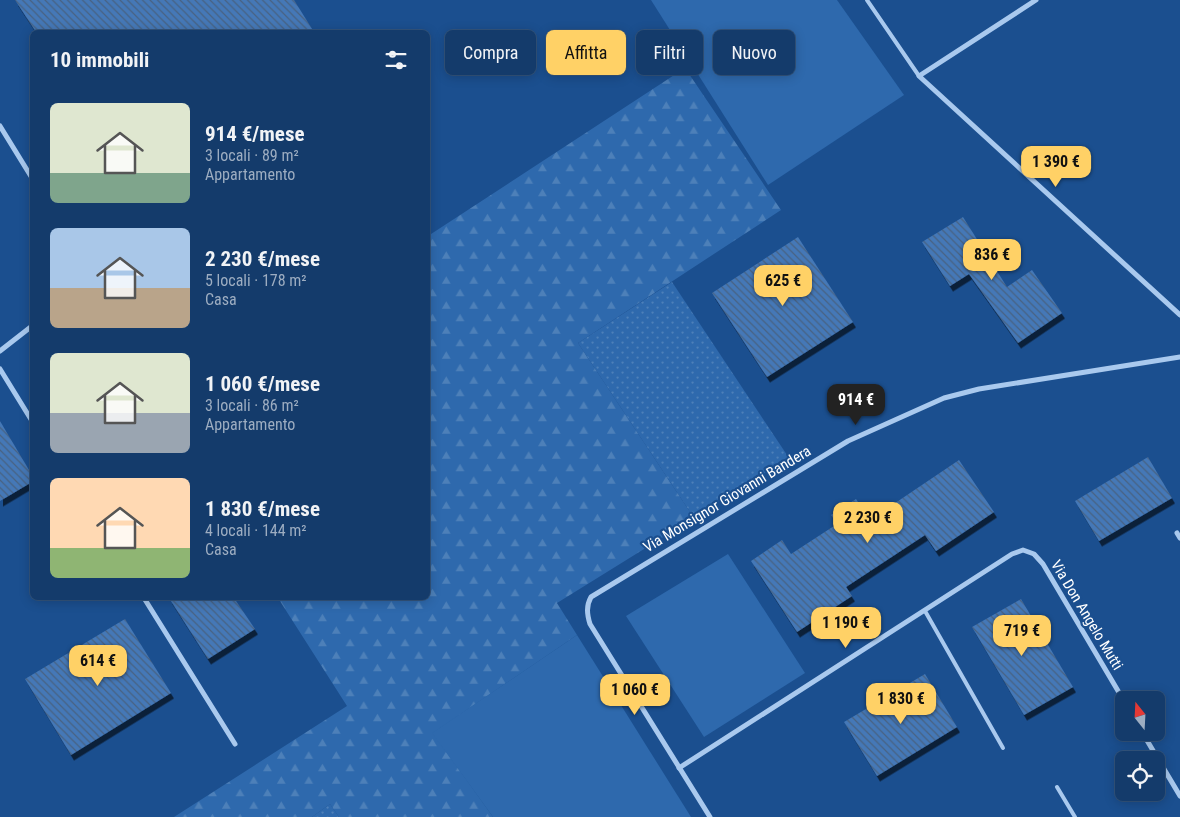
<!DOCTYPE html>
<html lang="it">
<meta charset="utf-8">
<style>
:root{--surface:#143b6b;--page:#1d4271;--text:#f1f3f6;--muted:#9dadc1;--line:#33557e;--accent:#ffd166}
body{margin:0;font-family:"Roboto Condensed",sans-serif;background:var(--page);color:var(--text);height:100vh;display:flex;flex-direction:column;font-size:19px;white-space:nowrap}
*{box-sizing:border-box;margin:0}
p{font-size:16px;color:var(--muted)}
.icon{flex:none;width:28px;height:28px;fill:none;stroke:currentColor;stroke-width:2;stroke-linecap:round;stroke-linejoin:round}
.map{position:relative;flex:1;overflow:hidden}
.details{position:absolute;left:30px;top:30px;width:400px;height:570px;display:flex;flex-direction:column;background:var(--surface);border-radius:8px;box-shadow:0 2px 12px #0003,0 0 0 1px var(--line)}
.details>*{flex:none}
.banner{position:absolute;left:445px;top:30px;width:475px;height:45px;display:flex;gap:10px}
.needle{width:32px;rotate:342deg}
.buttons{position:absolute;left:1115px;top:691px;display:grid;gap:10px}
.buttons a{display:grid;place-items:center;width:50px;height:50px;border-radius:8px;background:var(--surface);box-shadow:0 2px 12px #0003,0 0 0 1px var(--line);font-size:25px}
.price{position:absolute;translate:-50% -42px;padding:0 11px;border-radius:10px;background:var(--accent);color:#111;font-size:16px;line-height:32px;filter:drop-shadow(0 1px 2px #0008)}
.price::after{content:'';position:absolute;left:50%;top:30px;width:15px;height:11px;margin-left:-8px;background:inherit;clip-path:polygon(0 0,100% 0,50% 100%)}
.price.active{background:#222;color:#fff}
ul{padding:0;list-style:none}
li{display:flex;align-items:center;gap:15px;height:125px;padding:0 20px}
li span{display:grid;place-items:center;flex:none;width:140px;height:100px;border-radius:8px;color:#555}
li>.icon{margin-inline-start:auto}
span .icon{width:60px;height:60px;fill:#fffc;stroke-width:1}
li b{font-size:21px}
h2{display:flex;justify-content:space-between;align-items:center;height:60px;padding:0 20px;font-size:21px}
.tag{padding:0 18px;border-radius:8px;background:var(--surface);box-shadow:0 2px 12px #0003,0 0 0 1px var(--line);font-size:18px;line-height:45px}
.tag.active{background:var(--accent);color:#111}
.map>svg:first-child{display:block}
</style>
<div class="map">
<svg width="1180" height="817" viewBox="0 0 1180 817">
<defs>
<pattern id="grass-dots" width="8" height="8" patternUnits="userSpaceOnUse" patternTransform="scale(1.25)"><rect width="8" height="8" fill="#2e69ad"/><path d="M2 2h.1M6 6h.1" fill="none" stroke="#4d80b9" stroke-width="1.8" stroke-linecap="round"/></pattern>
<pattern id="forest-firs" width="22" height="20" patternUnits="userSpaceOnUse" patternTransform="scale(1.25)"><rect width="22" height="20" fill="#2e69ad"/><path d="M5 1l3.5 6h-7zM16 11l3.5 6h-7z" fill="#4d80b9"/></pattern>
<pattern id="building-back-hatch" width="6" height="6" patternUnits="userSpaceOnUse" patternTransform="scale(1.25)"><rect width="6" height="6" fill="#4478b7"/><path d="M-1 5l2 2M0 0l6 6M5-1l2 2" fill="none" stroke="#486282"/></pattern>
<filter id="shadow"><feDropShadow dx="3" dy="5.5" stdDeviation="0" flood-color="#0009"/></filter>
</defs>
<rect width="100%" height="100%" fill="#1b4f8f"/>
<g fill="url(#grass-dots)">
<path d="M672,282L789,458L694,518L578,343Z"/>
<path d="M330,804L339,817H312Z"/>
</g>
<path fill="url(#forest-firs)" d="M685,68L781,210L578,343L694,518L557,603L577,635L433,733L493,817H339L330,804L312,817H174L347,706L278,598H428V236Z"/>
<g fill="#2e69ad">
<path d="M651,0H837L904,95L768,185Z"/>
<path d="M728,554L805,673L704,737L626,616Z"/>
<path d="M577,635L691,817H493L432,733Z"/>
</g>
<g fill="url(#building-back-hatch)" filter="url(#shadow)">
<path d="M15,0H294L314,32H36Z"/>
<path d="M963,217L1007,287L1032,270L1062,313L1018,343L969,274L950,286L922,242Z"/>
<path d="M798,237L853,322L767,377L712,293Z"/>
<path d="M0,421L32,475V482L0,501Z"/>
<path d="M1148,457L1172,498L1099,541L1075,501Z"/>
<path d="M959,460L994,512L936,551L925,535L846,587L852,596L797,632L751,561L782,540L791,554L837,524L831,515L856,499L870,520Z"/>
<path d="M169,598H234L255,629L208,659Z"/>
<path d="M1021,599L1073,687L1024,715L972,627Z"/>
<path d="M125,619L171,693L71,755L25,679Z"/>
<path d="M925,674L957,727L877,776L844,722Z"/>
</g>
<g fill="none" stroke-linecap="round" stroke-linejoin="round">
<g stroke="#a9c9ee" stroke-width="4">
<path d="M867,0L919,76"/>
<path d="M925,611L1003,748"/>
<path d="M1057,787L1075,817"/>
</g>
<g stroke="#a9c9ee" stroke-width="5">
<path d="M1036,0L919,76L1180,315"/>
<path d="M0,126L32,178"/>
<path d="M0,351L32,326"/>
<path d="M0,369L32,421"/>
<path d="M1177,533L1180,538"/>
<path d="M144,598L235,744"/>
<path d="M1142,732L1180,796"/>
<path d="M679,768L1012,554L1023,550L1034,554L1043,564L1124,701"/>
<path d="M710,817L590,624C587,614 586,606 591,597L848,441L944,398L979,389L1180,357"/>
</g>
</g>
<g text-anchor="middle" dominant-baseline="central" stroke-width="4.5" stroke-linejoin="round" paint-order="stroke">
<g font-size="15" fill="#fff" stroke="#1b4f8f">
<text transform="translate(727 499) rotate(-31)">Via Monsignor Giovanni Bandera</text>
<text transform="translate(1087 615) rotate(59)">Via Don Angelo Mutti</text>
</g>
</g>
</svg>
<div class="buttons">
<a><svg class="needle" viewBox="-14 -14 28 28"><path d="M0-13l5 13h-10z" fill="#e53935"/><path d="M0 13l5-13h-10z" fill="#9dadc1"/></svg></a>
<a><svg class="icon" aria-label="locate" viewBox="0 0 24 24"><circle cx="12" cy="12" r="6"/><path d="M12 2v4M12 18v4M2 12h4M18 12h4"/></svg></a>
</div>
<b class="price" style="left:1056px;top:188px">1 390 €</b>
<b class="price" style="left:992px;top:281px">836 €</b>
<b class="price" style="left:783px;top:307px">625 €</b>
<b class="price active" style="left:856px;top:426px">914 €</b>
<b class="price" style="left:868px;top:544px">2 230 €</b>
<b class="price" style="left:846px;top:649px">1 190 €</b>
<b class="price" style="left:1022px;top:657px">719 €</b>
<b class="price" style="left:98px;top:687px">614 €</b>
<b class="price" style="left:635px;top:716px">1 060 €</b>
<b class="price" style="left:901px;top:725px">1 830 €</b>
<div class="banner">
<a class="tag">Compra</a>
<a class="tag active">Affitta</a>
<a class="tag">Filtri</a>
<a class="tag">Nuovo</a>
</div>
<section class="details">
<h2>10 immobili<svg class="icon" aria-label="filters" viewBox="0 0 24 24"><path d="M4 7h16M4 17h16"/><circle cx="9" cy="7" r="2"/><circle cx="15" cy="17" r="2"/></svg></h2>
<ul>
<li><span style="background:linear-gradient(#dfe7d0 70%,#7fa58c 0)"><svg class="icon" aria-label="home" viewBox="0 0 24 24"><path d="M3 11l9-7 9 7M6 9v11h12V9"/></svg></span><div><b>914 €/mese</b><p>3 locali · 89 m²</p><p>Appartamento</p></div></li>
<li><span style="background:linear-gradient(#a9c7e8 60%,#b9a48a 0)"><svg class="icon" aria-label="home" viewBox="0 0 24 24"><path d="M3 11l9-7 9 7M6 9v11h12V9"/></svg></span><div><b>2 230 €/mese</b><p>5 locali · 178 m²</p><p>Casa</p></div></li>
<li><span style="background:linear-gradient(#dfe7d0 60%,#9aa5b1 0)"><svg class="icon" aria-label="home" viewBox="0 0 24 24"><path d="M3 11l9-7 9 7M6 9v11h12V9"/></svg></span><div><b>1 060 €/mese</b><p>3 locali · 86 m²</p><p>Appartamento</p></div></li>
<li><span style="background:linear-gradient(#ffd9b3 70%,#8fb573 0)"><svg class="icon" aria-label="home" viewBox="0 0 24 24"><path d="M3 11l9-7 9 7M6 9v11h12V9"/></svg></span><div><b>1 830 €/mese</b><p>4 locali · 144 m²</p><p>Casa</p></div></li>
</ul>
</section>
</div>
